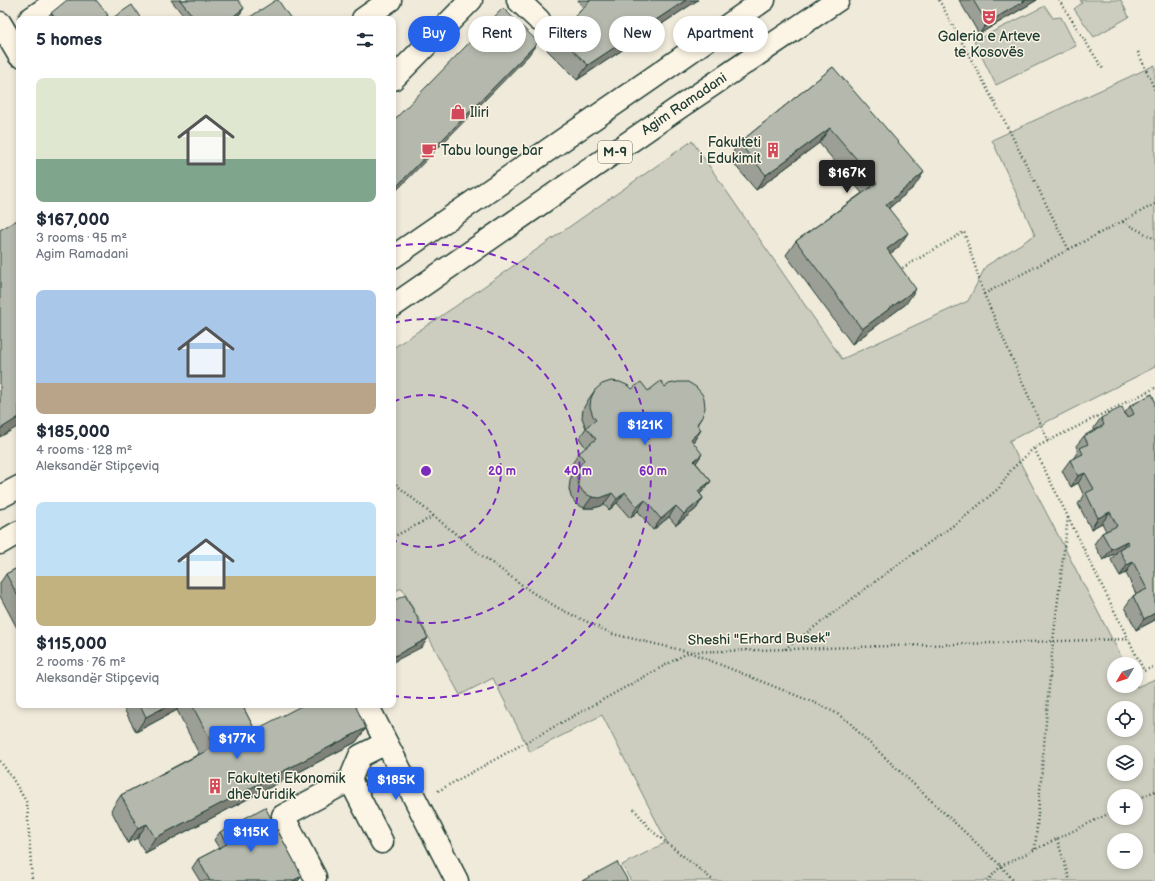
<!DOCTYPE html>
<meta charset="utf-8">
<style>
:root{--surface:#fff;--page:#f6f6f7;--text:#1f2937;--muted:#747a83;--accent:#2563eb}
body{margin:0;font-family:"Balsamiq Sans",sans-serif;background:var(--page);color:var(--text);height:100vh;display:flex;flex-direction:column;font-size:15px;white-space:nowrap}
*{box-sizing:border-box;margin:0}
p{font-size:13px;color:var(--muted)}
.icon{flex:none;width:22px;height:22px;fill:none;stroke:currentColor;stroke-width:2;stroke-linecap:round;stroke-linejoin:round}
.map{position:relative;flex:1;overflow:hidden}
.drawer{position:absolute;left:16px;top:16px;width:380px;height:692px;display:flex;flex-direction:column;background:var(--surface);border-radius:8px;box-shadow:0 2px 6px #0003}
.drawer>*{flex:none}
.banner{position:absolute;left:408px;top:16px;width:380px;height:36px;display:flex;gap:8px}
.needle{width:26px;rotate:231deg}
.buttons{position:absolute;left:1107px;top:657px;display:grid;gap:8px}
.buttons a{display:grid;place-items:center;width:36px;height:36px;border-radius:50%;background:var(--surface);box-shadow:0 2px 6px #0003;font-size:20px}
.price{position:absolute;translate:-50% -34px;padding:0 9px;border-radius:4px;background:var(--accent);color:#fff;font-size:13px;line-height:26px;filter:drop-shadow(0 1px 2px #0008)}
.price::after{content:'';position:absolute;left:50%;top:24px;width:12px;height:9px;margin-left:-6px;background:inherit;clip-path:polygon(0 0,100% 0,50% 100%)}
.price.active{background:#222;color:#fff}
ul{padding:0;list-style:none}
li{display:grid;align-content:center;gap:8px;height:212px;padding:0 20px}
li span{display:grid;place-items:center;height:124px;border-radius:8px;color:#555}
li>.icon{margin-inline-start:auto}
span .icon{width:72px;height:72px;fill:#fffc;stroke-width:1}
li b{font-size:17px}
h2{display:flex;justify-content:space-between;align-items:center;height:48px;padding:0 20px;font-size:17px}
.chip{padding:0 14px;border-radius:18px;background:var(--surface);box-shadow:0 2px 6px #0003;font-size:14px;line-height:36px}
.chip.active{background:var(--accent);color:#fff}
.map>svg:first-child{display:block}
</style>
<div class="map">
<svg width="1155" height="881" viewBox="0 0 1155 881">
<rect width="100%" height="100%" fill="#efeada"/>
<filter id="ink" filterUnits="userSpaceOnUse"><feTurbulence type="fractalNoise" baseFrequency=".025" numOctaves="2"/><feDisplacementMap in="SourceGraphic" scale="8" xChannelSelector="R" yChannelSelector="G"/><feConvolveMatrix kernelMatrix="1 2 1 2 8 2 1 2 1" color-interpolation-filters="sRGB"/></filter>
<g filter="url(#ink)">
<g fill="#cccdbf" stroke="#76857a" fill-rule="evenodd">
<path d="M1080,0H1121L1129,17L1094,37L1074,9L1082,3Z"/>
<path d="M1045,6L1053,18L1061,17L1076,46L996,85L974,41Z"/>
<path d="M1155,65V367L1009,441L1125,664H1114V686H1136V684L1137,687L1155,679V881H631L622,865L667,842L602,715L530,752L493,678L460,695L402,588L393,592V348L456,306L692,141L842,359L968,301L986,266L1035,235L992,140ZM1114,708H1136V730H1114ZM1114,752H1136V774H1114ZM1114,796H1136V818H1114ZM1114,840H1136V862H1114Z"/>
</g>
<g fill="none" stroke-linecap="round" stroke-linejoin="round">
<g stroke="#1f3d34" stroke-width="25">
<g id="minor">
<path d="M518,0L539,20"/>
<path d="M30,19L58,0"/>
<path d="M363,19L390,0"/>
<path d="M0,23L19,55"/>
<path d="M393,79L471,0"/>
<path d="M367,705L457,881"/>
<path d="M350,780L382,842"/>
<path d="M315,877L283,816L350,780L360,756L386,743"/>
</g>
</g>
<g stroke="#1f3d34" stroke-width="25">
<g id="major">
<path d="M393,257L651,79L764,0"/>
<path d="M393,306L674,111L838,0"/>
<path d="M0,497L19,487"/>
<path d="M0,543L19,532"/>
</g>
</g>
<g stroke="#1f3d34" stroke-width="2.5" stroke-dasharray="1 3" stroke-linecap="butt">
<path d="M939,0L1003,118L1069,250"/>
<path d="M1059,0L1103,69"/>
<path d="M1138,52L1155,90"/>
<path d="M1123,222L1155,239"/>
<path d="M899,270L964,232L984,294L1048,441"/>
<path d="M984,294L1155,204"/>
<path d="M1155,388L1034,448L1144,671L1155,666"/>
<path d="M393,482L481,555L533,593L560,609L613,634L689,652L1128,639"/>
<path d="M393,537L434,516"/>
<path d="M785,649L896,566L961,520L999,488L1011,470L1034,448"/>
<path d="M0,761L11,776L27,803L32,881"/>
<path d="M438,791L689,652L820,705L836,713L849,722L861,735L1001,866L1014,881"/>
<path d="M1136,800L1155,791"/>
<path d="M634,809L652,831L714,881"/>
<path d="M1057,839L1070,881"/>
<path d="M1035,849L1053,641L1068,517"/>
<path d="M987,881L1001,866L1114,811"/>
</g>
<use href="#minor" stroke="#fcf5e5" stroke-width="22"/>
<use href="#major" stroke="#fcf5e5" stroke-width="22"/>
</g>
<g fill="#9c9f95" stroke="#1f3d34">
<path d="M171,0H238L240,14L234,19H186Z"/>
<path d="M578,0H698L577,80L547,50L557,35L583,8Z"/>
<path d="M959,0H1037L979,34Z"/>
<path d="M51,13L108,15L105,19H47V18Z"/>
<path d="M833,67L914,187L889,208L898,248L890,253L906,304L852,344L786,255L796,241L862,193L819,143L756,190L729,158L739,143Z"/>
<path d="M665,387L702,417L697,425L701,430L693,442L696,463L711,481L703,491L700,494L703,498L696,509L676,525L669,517L653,530L638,511L630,518L617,503L609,510L604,504L601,506L593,508H584L576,504L571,497L569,489L570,481L571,477L576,470L572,464L579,453L586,448L579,438L586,428L582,418L583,409L588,400L595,390L632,389L648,391Z"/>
<path d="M1152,394L1155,620L1136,630L1125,607L1133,596L1136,594L1126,573L1120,576L1111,560L1116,553L1103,560L1094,544L1102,533L1106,531L1102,523L1091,529L1078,504L1084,496L1078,483L1071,487L1062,471L1070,460L1073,459L1078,451L1076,446L1084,436L1094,430L1093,429L1101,418L1125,413L1130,406Z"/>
<path d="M19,567V627L17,628L0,596V583L6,574Z"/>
<path d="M122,705H242L255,730L366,728L356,742L145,853L137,838L128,843L111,810L121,795L199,754L177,710L136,732Z"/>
<path d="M220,832L302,876L298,881H200L192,868L198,859L219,848L214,840Z"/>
</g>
<g fill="#7f8279" stroke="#1f3d34">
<path d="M686,0H698L577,80L588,65Z"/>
<path d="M1026,0H1037L979,34L987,23Z"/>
<path d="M244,8L240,14L234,19H230Z"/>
<path d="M538,42L528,56L393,194V190Z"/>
<path d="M830,128L819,143L756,190L766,175Z"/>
<path d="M924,172L914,187L876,219L886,205Z"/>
<path d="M908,233L898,248L876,264L887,249Z"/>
<path d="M916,289L906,304L852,344L862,329Z"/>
<path d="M19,417V426L0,437V429Z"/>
<path d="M701,430L694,441L683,450L691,439Z"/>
<path d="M702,454L695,465L694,461Z"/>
<path d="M1085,473L1078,483L1071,487L1078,476Z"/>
<path d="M711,481L703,491L690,502L698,491Z"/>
<path d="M625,492L617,503L609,510L617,499Z"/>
<path d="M612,493L604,504L601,506L593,508H584L592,497Z"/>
<path d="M703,498L696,509L676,525L684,514Z"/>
<path d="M645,500L638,511L630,518L637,507Z"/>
<path d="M676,506L669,517L653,530L661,519Z"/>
<path d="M1110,512L1102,523L1091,529L1098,518Z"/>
<path d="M1127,541L1120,551L1119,549L1116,553L1103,560L1111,549Z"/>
<path d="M1133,562L1126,573L1120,576L1127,565Z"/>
<path d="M1155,613V620L1136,630L1144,619Z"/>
<path d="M428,638L422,647L393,662V657Z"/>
<path d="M169,705H180L177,710L136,732L146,717Z"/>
<path d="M366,728L356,742L145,853L155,838Z"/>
<path d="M147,824L137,838L128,843L138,828Z"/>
<path d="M302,876L298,881H292Z"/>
</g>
<g fill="#b5b9ad" stroke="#1f3d34">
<path d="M67,0H96L108,15L103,19H56L51,13Z"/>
<path d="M180,0H238L244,8L230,19H195Z"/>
<path d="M276,0H278L291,19H247Z"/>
<path d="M591,0H686L588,65L557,35Z"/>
<path d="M973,0H1026L987,23Z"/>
<path d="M132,5L141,19H111Z"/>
<path d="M503,8L538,42L393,190V121Z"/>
<path d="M833,67L924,172L886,205L908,233L887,249L916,289L862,329L796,241L877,183L830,128L766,175L739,143Z"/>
<path d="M19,219V417L0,429V230Z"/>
<path d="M611,381L620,382L629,386L632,389L641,382L648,391L661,381L665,387L669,384L678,382H688L696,387L702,394L704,398L705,408L702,417L697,424L701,430L691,439L702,454L694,461L711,481L698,491L703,498L684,514L676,506L661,519L645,500L637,507L625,492L617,499L612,493L608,495L600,498L592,497L584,493L579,486L577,478V470L579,466L584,460L579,453L596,439L586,427L596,420L593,416L590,407L591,398L595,390L602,384Z"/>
<path d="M1152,394L1155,401V613L1144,619L1133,596L1147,589L1133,562L1127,565L1119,549L1129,544L1127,541L1111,549L1102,533L1117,526L1110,512L1098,518L1086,493L1094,489L1085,473L1078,476L1070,460L1083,454L1080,448L1088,444L1084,436L1104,425L1101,418L1122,407L1127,418L1134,414L1130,406Z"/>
<path d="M19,567V598L6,574Z"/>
<path d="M405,595L428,638L393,657V601Z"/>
<path d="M140,705H169L146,717Z"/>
<path d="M192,705H242L255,730L303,705H355L366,728L155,838L147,824L138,828L121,795L214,747Z"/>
<path d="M265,807L302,876L292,881H210L198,859L227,844L220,832Z"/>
<path d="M617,862L628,881H582Z"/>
</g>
</g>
<g fill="none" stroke="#7b2cbf" stroke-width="2" stroke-dasharray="7 5">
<path d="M393 402A76 76 0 1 1 393 540"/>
<path d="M393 323A152 152 0 1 1 393 619"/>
<path d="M394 246A227 227 0 1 1 394 696"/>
</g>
<defs>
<g id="theatre-bare" transform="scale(1.2)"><path d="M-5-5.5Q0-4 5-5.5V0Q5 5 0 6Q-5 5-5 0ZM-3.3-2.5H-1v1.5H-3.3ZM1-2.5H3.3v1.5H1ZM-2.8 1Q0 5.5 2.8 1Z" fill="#d1495b" stroke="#fcf5e5" stroke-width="2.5" paint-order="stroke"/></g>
<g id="shop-bare" transform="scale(1.2)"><path d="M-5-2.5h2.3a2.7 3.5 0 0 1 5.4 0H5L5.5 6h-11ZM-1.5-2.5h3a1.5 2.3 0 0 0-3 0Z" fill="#d1495b" stroke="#fcf5e5" stroke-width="2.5" paint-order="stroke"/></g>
<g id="cafe-bare" transform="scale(1.2)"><path d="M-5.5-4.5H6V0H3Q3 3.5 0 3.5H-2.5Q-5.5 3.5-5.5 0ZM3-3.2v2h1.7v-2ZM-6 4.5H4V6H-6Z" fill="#d1495b" stroke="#fcf5e5" stroke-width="2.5" paint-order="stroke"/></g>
<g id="building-bare" transform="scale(1.2)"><path d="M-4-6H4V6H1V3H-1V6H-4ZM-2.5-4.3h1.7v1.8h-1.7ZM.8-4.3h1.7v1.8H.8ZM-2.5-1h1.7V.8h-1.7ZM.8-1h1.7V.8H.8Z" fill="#d1495b" stroke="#fcf5e5" stroke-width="2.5" paint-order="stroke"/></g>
</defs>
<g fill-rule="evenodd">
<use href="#theatre-bare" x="989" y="17"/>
<use href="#shop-bare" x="458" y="112"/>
<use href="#cafe-bare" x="429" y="150"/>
<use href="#building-bare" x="773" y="150"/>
<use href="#building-bare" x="215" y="786"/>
</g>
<g text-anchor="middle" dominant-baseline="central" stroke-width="3" stroke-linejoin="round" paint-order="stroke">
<rect fill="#fcf5e5" stroke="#617469" stroke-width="1" x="598" y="141" width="34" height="22" rx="3"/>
<g font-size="13" font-weight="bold" fill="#1f3d34">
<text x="615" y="152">M-9</text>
</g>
<g font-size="14" fill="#1f3d34" stroke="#fcf5e5" text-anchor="start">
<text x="989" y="36" text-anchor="middle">Galeria e Arteve<tspan x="989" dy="16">te Kosovës</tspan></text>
<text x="470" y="112">Iliri</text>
<text x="761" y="142" text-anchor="end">Fakulteti<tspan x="761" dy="16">i Edukimit</tspan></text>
<text x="441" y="150">Tabu lounge bar</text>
<text x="227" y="778">Fakulteti Ekonomik<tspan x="227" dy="16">dhe Juridik</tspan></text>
</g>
<g font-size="14" fill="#1f3d34" stroke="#fcf5e5">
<text transform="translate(684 104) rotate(-34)">Agim Ramadani</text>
<text transform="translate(759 639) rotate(-1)">Sheshi "Erhard Busek"</text>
</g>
</g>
<circle cx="426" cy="471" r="6" fill="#7b2cbf" stroke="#fcf5e5" stroke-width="2"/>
<g font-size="12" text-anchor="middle" font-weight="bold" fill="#7b2cbf" stroke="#fcf5e5" stroke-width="3" stroke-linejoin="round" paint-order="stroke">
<text x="502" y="475">20 m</text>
<text x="578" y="475">40 m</text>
<text x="653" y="475">60 m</text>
</g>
</svg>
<div class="buttons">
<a><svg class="needle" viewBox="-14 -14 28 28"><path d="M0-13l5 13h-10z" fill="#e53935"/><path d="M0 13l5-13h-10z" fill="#747a83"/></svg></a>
<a><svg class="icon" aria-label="locate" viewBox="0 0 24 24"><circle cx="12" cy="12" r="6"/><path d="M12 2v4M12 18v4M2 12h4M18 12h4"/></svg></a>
<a><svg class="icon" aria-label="layers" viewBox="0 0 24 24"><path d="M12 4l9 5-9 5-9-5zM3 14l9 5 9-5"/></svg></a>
<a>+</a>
<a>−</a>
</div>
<b class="price active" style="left:847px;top:194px">$167K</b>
<b class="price" style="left:645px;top:446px">$121K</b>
<b class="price" style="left:237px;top:760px">$177K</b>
<b class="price" style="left:396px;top:801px">$185K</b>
<b class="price" style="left:251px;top:853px">$115K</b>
<div class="banner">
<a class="chip active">Buy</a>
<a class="chip">Rent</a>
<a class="chip">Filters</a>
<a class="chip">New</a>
<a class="chip">Apartment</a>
</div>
<section class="drawer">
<h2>5 homes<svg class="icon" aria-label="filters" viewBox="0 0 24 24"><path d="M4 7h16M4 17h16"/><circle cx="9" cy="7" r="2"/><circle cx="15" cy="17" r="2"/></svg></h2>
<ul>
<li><span style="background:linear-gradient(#dfe7d0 65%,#7fa58c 0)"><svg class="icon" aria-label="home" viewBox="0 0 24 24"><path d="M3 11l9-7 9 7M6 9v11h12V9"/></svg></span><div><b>$167,000</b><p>3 rooms · 95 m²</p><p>Agim Ramadani</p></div></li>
<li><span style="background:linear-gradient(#a9c7e8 75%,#b9a48a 0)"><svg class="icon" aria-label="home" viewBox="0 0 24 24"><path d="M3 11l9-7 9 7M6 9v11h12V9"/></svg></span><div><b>$185,000</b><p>4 rooms · 128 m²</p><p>Aleksandër Stipçeviq</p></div></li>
<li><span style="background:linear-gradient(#bfe0f5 60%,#c2b280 0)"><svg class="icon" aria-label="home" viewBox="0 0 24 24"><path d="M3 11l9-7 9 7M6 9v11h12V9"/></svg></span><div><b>$115,000</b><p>2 rooms · 76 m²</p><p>Aleksandër Stipçeviq</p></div></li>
</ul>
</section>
</div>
